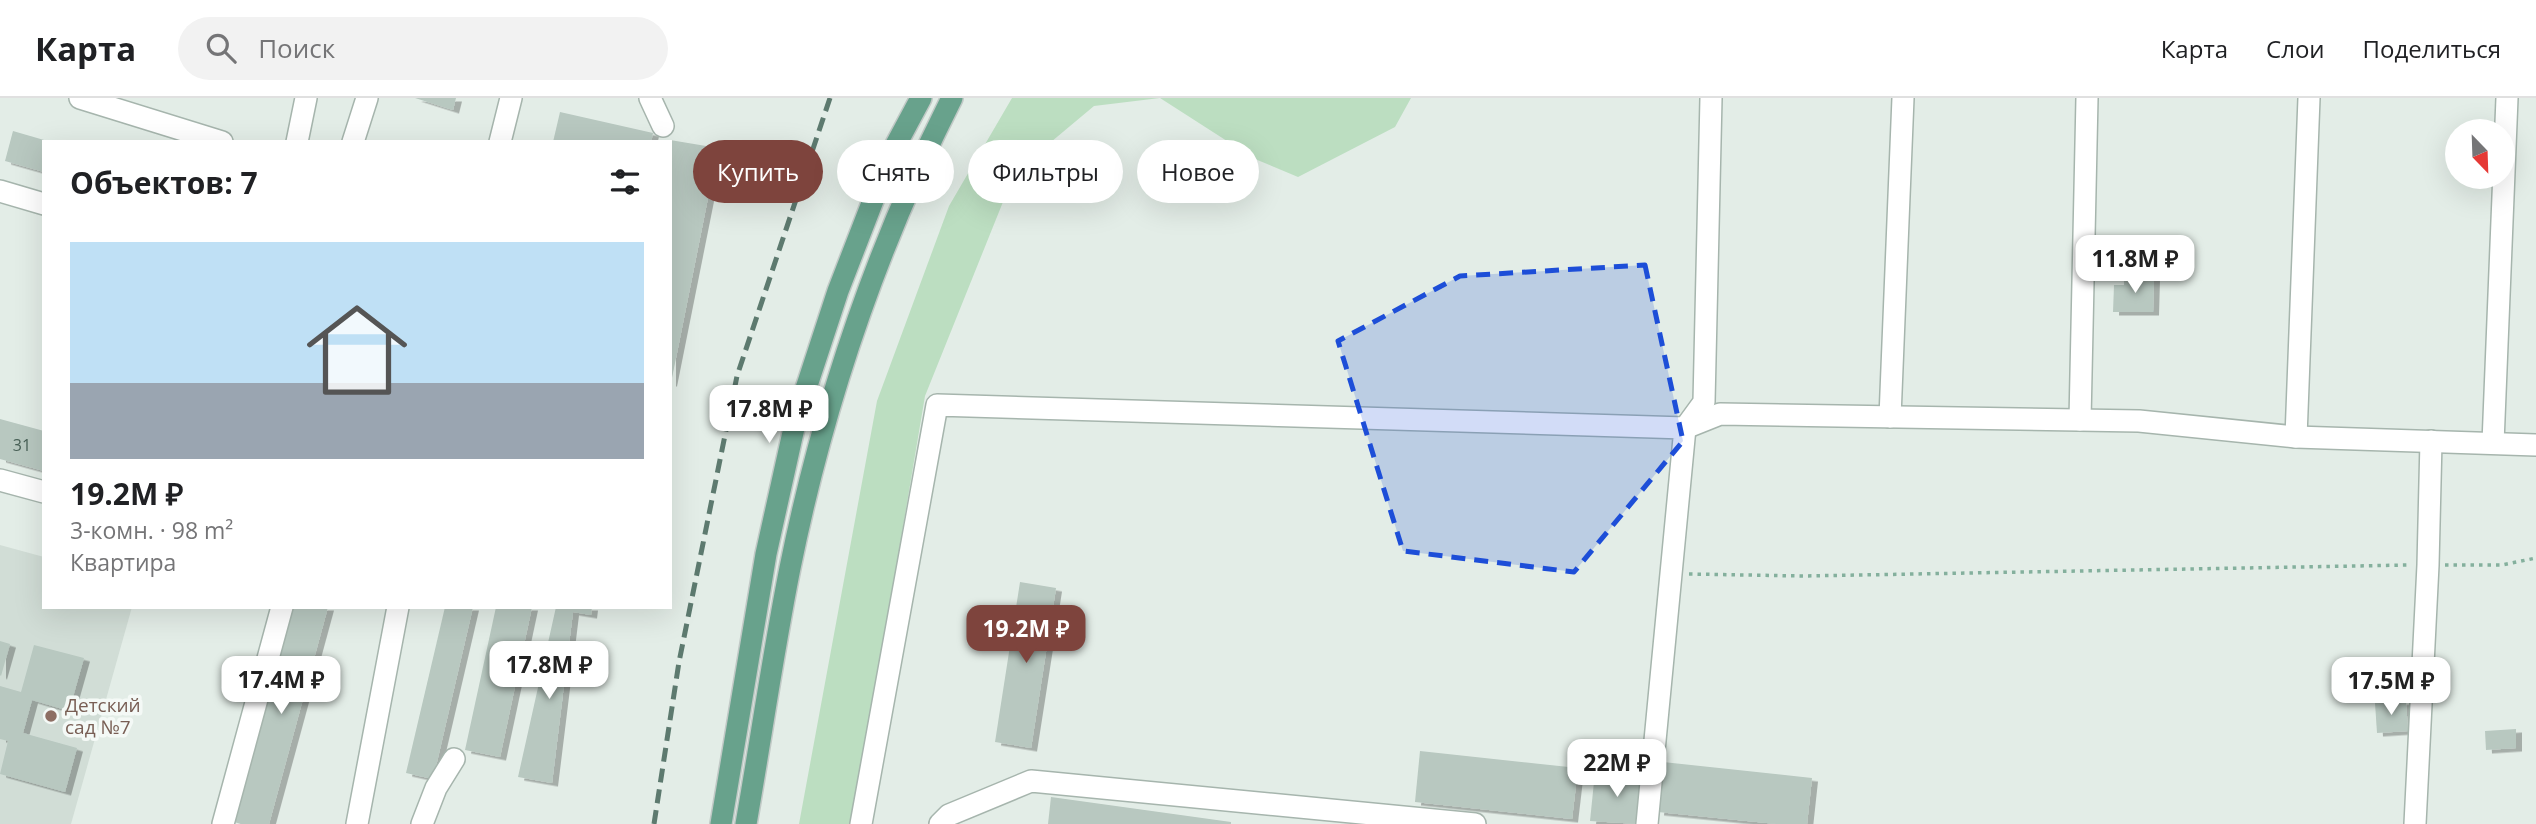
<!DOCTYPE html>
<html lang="ru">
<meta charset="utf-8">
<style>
:root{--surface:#fff;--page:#f2f2f2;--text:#202124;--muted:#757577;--line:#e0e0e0;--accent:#7e443d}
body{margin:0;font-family:"Open Sans",sans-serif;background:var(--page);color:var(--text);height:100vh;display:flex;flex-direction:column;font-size:26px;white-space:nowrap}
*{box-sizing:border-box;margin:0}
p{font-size:23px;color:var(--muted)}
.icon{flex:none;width:38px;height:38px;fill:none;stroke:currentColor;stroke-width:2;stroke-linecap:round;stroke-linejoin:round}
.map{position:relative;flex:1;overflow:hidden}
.side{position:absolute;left:42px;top:42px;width:630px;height:469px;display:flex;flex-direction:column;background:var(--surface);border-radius:0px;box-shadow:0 7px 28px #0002}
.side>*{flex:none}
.banner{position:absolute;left:693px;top:42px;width:665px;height:63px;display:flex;gap:14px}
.needle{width:46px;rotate:157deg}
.tools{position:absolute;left:2445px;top:21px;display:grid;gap:14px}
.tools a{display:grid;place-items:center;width:70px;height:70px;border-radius:50%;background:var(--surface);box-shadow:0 7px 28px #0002;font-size:35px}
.price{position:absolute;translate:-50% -60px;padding:0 16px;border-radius:14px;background:#fff;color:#222;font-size:23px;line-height:46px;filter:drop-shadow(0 2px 4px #0008)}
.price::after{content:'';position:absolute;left:50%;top:42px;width:21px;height:16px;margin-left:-10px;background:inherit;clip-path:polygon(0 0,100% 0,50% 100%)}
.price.current{background:var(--accent);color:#fff}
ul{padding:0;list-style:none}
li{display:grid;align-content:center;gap:14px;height:371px;padding:0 28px}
li span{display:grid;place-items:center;height:217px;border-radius:0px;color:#555}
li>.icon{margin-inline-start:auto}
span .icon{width:126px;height:126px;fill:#fffc;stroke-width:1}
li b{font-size:30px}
h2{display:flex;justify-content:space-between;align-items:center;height:84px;padding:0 28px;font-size:30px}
.chip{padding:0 24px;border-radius:32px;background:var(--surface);box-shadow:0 7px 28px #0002;font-size:24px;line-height:63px}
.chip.current{background:var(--accent);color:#fff}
header{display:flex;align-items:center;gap:42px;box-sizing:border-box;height:98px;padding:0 35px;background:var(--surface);border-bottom:2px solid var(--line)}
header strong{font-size:33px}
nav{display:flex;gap:38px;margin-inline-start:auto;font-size:24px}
.search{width:490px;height:63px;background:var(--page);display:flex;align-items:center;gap:18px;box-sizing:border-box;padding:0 24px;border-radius:38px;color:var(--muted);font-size:26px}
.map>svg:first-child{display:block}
</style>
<header>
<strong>Карта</strong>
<div class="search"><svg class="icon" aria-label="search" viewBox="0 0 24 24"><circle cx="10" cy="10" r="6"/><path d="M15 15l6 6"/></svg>Поиск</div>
<nav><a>Карта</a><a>Слои</a><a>Поделиться</a></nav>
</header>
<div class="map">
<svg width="2536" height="726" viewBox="0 0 2536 726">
<defs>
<filter id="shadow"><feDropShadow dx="6" dy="3.5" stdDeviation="0" flood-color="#0004"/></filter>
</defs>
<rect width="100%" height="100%" fill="#e3ede7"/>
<path fill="#d1ddd6" d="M0,447L44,459V509H132L71,726H0Z"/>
<path fill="#bcdec1" d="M1012,0H1411L1395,29L1298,79L1255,61L1160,0L1094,8L1015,74L925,298L853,726H799L877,303L949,108Z"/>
<g fill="#b8c8c0" filter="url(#shadow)">
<path d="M415,0H456L453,12Z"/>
<path d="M560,14L653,35L651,44H553Z"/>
<path d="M13,33L44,42V74L5,63Z"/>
<path d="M670,42L718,50L671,285H670Z"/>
<path d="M2124,178H2154L2153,214H2113L2114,187H2124Z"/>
<path d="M0,321L44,333V373L0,361Z"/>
<path d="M1020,484L1056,490L1031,650L995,644Z"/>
<path d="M293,509H328L269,726H241L234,724Z"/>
<path d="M445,509H473L433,681L406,675Z"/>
<path d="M496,509H532L500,659L465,652Z"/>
<path d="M556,509H592L591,517L573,514L552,685L518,679Z"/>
<path d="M0,543L10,546L1,578L0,577Z"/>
<path d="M34,547L84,560L69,613L32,602L23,635L77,650L65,694L0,676L8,643L0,641V588L21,594Z"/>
<path d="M2406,603L2408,633L2377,635L2375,605Z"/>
<path d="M2516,631V650L2486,652L2485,633Z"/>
<path d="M1420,653L1578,670L1572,721L1415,704Z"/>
<path d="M1663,664L1812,680L1807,726H1777L1658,714Z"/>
<path d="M1595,674L1643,679L1639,726L1590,723Z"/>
<path d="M1051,699L1231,724V726H1048Z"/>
</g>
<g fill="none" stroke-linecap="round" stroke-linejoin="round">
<g stroke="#a6b5ad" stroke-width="24">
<g id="minor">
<path d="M80,0L222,44"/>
<path d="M650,0L663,28"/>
<path d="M297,44L306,0"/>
<path d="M353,44L367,0"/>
<path d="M500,44L511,0"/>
<path d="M0,93L44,106"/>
<path d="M1890,319L1903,0"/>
<path d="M2080,322L2087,0"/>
<path d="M1685,330L1720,316L2139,323L2296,339L2536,347"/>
<path d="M1685,330L1704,304L1711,0"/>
<path d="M2296,339L2309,0"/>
<path d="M2493,345L2507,0"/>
<path d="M0,382L44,394"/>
<path d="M223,726L282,509"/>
<path d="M357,726L398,509"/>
<path d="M422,726L436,690L454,661"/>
<path d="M861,726L937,307L1685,330L1647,726"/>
<path d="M940,726L949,717L1031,683L1475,726"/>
<path d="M2415,726L2428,467L2431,343"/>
</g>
</g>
<g stroke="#c1c9c6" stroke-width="24">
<g id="major">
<path d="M721,726L766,456L796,321L838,193L891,56L921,0"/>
<path d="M746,726C761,641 773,555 790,470C823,307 877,148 952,0"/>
</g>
</g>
<g stroke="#84b09d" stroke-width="3.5" stroke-dasharray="3.5 5" stroke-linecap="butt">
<path d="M2445,467H2502L2536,460"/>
<path d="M1689,476L1804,478L2409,467"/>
</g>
<use href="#minor" stroke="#fff" stroke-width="21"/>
<use href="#major" stroke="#68a28c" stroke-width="21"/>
<path stroke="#5d7a6f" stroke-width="5" stroke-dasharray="14 7" stroke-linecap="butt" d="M654,726L679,564L737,278L830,0"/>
</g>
<path fill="#1d4ed8" fill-opacity="0.2" stroke="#1d4ed8" stroke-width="5" stroke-dasharray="14 9" stroke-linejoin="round" d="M1645,167L1683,343L1574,474L1403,453L1338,243L1460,178Z"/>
<circle fill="#8d6e63" stroke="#f4f9f6" stroke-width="2.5" cx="51" cy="618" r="7"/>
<g text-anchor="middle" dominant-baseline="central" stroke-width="7" stroke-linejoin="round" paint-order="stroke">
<g font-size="16" fill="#486056">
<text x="22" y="347">31</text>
</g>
<g font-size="19" fill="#785e54" stroke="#f4f9f6" text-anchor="start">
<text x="65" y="607">Детский<tspan x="65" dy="22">сад №7</tspan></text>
</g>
</g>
</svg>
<div class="tools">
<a><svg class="needle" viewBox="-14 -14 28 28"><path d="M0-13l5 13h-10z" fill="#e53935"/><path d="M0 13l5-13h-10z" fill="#757577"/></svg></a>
</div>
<b class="price" style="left:2135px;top:197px">11.8M ₽</b>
<b class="price" style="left:769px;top:347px">17.8M ₽</b>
<b class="price current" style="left:1026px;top:567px">19.2M ₽</b>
<b class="price" style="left:549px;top:603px">17.8M ₽</b>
<b class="price" style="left:281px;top:618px">17.4M ₽</b>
<b class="price" style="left:2391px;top:619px">17.5M ₽</b>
<b class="price" style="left:1617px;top:701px">22M ₽</b>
<div class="banner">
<a class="chip current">Купить</a>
<a class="chip">Снять</a>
<a class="chip">Фильтры</a>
<a class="chip">Новое</a>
</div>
<section class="side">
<h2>Объектов: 7<svg class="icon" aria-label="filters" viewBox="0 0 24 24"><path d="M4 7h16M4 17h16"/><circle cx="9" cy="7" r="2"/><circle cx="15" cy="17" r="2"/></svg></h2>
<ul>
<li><span style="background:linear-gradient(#bfe0f5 65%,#9aa5b1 0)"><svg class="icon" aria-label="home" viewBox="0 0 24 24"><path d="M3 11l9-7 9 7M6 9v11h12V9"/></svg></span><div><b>19.2M ₽</b><p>3-комн. · 98 m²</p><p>Квартира</p></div></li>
</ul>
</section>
</div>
